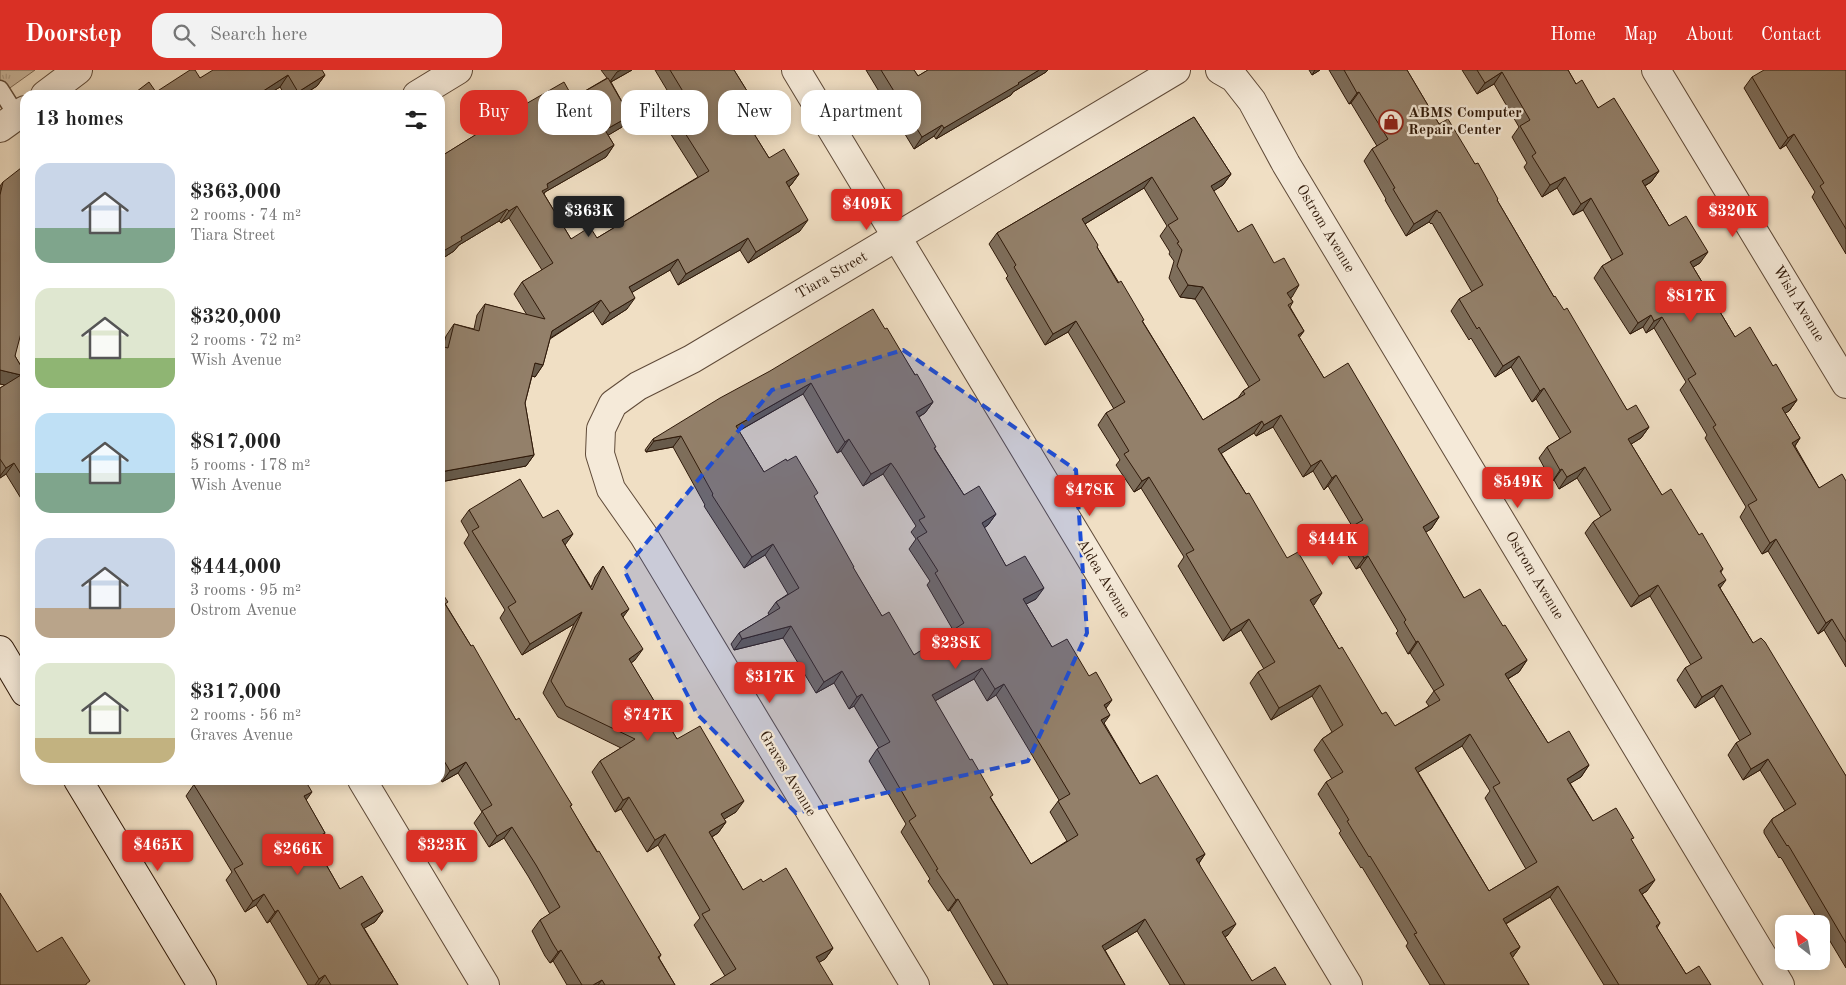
<!DOCTYPE html>
<meta charset="utf-8">
<style>
:root{--surface:#fff;--page:#f2f2f2;--text:#222;--muted:#767676;--accent:#d93025}
body{margin:0;font-family:"Old Standard TT",serif;background:var(--page);color:var(--text);height:100vh;display:flex;flex-direction:column;font-size:19px;white-space:nowrap}
*{box-sizing:border-box;margin:0}
p{font-size:16px;color:var(--muted)}
.icon{flex:none;width:28px;height:28px;fill:none;stroke:currentColor;stroke-width:2;stroke-linecap:round;stroke-linejoin:round}
.map{position:relative;flex:1;overflow:hidden}
.details{position:absolute;left:20px;top:20px;width:425px;height:695px;display:flex;flex-direction:column;background:var(--surface);border-radius:15px;box-shadow:0 2px 12px #0003}
.details>*{flex:none}
.top-card{position:absolute;left:460px;top:20px;width:475px;height:45px;display:flex;gap:10px}
.needle{width:32px;rotate:329deg}
.controls{position:absolute;left:1775px;top:845px;display:grid;gap:10px}
.controls a{display:grid;place-items:center;width:55px;height:55px;border-radius:10px;background:var(--surface);box-shadow:0 2px 12px #0003;font-size:25px}
.price{position:absolute;translate:-50% -42px;padding:0 11px;border-radius:5px;background:var(--accent);color:#fff;font-size:16px;line-height:32px;filter:drop-shadow(0 1px 2px #0008)}
.price::after{content:'';position:absolute;left:50%;top:30px;width:15px;height:11px;margin-left:-8px;background:inherit;clip-path:polygon(0 0,100% 0,50% 100%)}
.price.active{background:#222;color:#fff}
ul{padding:0;list-style:none}
li{display:flex;align-items:center;gap:15px;height:125px;padding:0 15px}
li span{display:grid;place-items:center;flex:none;width:140px;height:100px;border-radius:15px;color:#555}
li>.icon{margin-inline-start:auto}
span .icon{width:60px;height:60px;fill:#fffc;stroke-width:1}
li b{font-size:21px}
h2{display:flex;justify-content:space-between;align-items:center;height:60px;padding:0 15px;font-size:21px}
.pill{padding:0 18px;border-radius:15px;background:var(--surface);box-shadow:0 2px 12px #0003;font-size:18px;line-height:45px}
.pill.active{background:var(--accent);color:#fff}
header{display:flex;align-items:center;gap:30px;box-sizing:border-box;height:70px;padding:0 25px;background:var(--accent);color:#fff}
header strong{font-size:24px}
nav{display:flex;gap:28px;margin-inline-start:auto;font-size:18px}
.search{width:350px;height:45px;background:var(--page);display:flex;align-items:center;gap:12px;box-sizing:border-box;padding:0 18px;border-radius:15px;color:var(--muted);font-size:19px}
.map>svg:first-child{display:block}
</style>
<header>
<strong>Doorstep</strong>
<div class="search"><svg class="icon" aria-label="search" viewBox="0 0 24 24"><circle cx="10" cy="10" r="6"/><path d="M15 15l6 6"/></svg>Search here</div>
<nav><a>Home</a><a>Map</a><a>About</a><a>Contact</a></nav>
</header>
<div class="map">
<svg width="1846" height="915" viewBox="0 0 1846 915">
<defs>
<pattern id="grass-tufts" width="24" height="20" patternUnits="userSpaceOnUse" patternTransform="scale(1.25)"><rect width="24" height="20" fill="#cfbda4"/><path d="M3 7l-1-3M5 7V3M7 7l1-3M15 17l-1-3M17 17v-4M19 17l1-3" fill="none" stroke="#b2a28c"/></pattern>
</defs>
<rect width="100%" height="100%" fill="#f0dfc4"/>
<filter id="stains"><feTurbulence type="fractalNoise" baseFrequency=".004" numOctaves="4"/><feColorMatrix values="0 0 0 0 .2 0 0 0 0 .09 0 0 0 0 .02 0 0 0 .5 -.17"/></filter>
<radialGradient id="worn" r=".72"><stop offset=".6" stop-color="#630" stop-opacity="0"/><stop offset="1" stop-color="#630" stop-opacity=".3"/></radialGradient>
<path fill="url(#grass-tufts)" stroke="#7f6b56" d="M0,0H35L0,25Z"/>
<g fill="none" stroke-linecap="round" stroke-linejoin="round">
<g stroke="#5f4a38" stroke-width="19">
<path id="service" d="M0,19L17,46"/>
</g>
<g stroke="#5f4a38" stroke-width="30">
<g id="minor">
<path d="M1220,0L1234,8L1252,31L1286,94L1780,915"/>
<path d="M1656,0L1846,314"/>
<path d="M417,25L458,0"/>
<path d="M362,710L485,915"/>
<path d="M915,915L644,466L611,419L600,384L601,359L613,334L638,316L692,289L1176,0"/>
</g>
</g>
<g stroke="#5f4a38" stroke-width="30">
<g id="tertiary">
<path d="M796,0L1348,915"/>
<path d="M45,25L78,0"/>
<path d="M0,58L25,40"/>
</g>
</g>
<g stroke="#2f1909" stroke-width="30">
<g id="secondary">
<path d="M0,580L25,622"/>
<path d="M78,710L202,915"/>
</g>
</g>
<use href="#service" stroke="#f5ead9" stroke-width="16"/>
<use href="#minor" stroke="#f5ead9" stroke-width="28"/>
<use href="#tertiary" stroke="#f5ead9" stroke-width="28"/>
<use href="#secondary" stroke="#f5ead9" stroke-width="28"/>
</g>
<g fill="#7e6e5b" stroke="#2f1909" fill-rule="evenodd">
<path d="M601,0H632L611,12L630,46L622,57L608,65L614,75L606,87L545,122L544,124L571,169L597,168L698,107L665,55L673,44L679,40L655,0H734L752,29L744,41L741,43L769,88L799,104L791,115L789,117L800,161L748,193L740,180L678,215L670,200L632,222L627,239L602,255L593,241L550,269L543,295L535,307L532,306L525,333L534,385L526,396L440,412V276H443L446,266L454,254L474,259L477,245L485,234L527,245L514,224L522,212L542,200L509,148L501,153L499,151L459,175L454,181L440,190V87L482,61L487,55L524,35L573,28L607,8Z"/>
<path d="M866,0H914L918,6L928,0H1048L1046,2L1013,22L1011,25L936,69L934,66L914,79Z"/>
<path d="M1309,0H1320L1312,5Z"/>
<path d="M1329,0H1407L1439,54L1475,94L1497,130L1554,227L1627,340L1649,357L1641,368L1631,374L1662,425L1699,465L1723,499L1721,502L1720,518L1753,573L1846,706V898L1821,856V854H1820L1782,789L1780,787L1779,788L1764,763V760L1772,749L1785,741L1760,700L1743,710L1728,685L1736,673L1740,671L1714,626L1695,638L1677,610L1685,598L1691,595L1650,526L1631,537L1585,463L1593,452L1601,447L1577,408L1559,419L1554,410L1552,412L1539,388L1547,377L1560,369L1536,329L1532,332L1511,297L1495,307L1471,268L1469,270L1451,241L1459,229L1472,222L1432,153L1431,154L1429,152L1406,166L1385,130L1386,129L1364,91L1372,79L1377,76L1351,33L1349,34Z"/>
<path d="M1462,0H1568L1576,14L1659,101L1651,112L1645,116L1669,156L1700,193L1693,197L1735,267L1773,296L1797,330L1789,341L1785,343L1800,368L1795,376L1819,418L1846,411V597L1824,560L1818,564L1768,481L1762,484L1740,447L1746,437L1705,368L1707,365L1680,320L1686,312L1654,258L1646,263L1643,257L1630,264L1594,208L1602,196L1612,190L1583,140L1573,145L1557,118L1542,127L1524,97L1527,93L1512,67L1519,57L1494,14L1477,24Z"/>
<path d="M1846,0V184L1812,127L1815,122L1786,75L1780,79L1744,18L1752,7Z"/>
<path d="M325,5L317,16L303,25H285L280,17L267,25H132L156,22L200,8Z"/>
<path d="M1194,47L1231,104L1223,115L1213,121L1238,162L1292,227H1290L1293,232L1290,237L1304,261L1299,267L1324,308L1439,447L1431,459L1425,462L1464,528L1503,556L1527,590L1519,602L1508,609L1548,673L1589,695L1581,707L1570,713L1593,751L1632,771L1647,821L1642,824L1660,853L1657,858L1686,904L1711,915H1604L1550,827L1506,854L1520,877L1512,888L1529,915H1430L1406,876L1408,873L1362,797L1361,798L1339,763L1341,761L1318,724L1326,712L1332,709L1314,680L1322,669L1332,662L1312,626L1271,650L1250,613L1258,602L1264,599L1241,560L1223,571L1178,496L1184,487L1141,418L1134,422L1116,395L1120,390L1098,355L1106,343L1114,339L1068,262L1045,275L1006,208L1008,206L989,174L997,163ZM1144,118L1167,156L1160,166L1170,182L1169,184L1174,191L1169,208L1180,227L1195,229L1249,317L1243,321L1238,328L1203,350L1097,177L1085,154ZM1273,357L1303,407L1313,401L1324,420L1328,416L1352,456L1343,468L1345,472L1342,476L1356,499L1360,497L1398,561L1396,563L1408,584L1410,583L1434,621L1426,632L1429,636L1395,656L1382,644L1339,579L1313,535H1314L1221,383L1254,363L1256,366ZM1462,676L1490,721L1485,728L1526,799L1489,821L1418,702Z"/>
<path d="M3,112L15,286L25,303V435L6,404L0,408V318L5,315L0,314V116Z"/>
<path d="M885,259L933,332L925,343L919,347L935,379L964,425L996,444L988,455L984,458L1006,496L1036,529L1026,534L1052,577L1106,638L1104,653L1140,714L1205,784L1199,793L1228,865L1225,867L1252,911L1286,915H1170L1137,861L1105,880L1125,915H994L950,840L948,841L928,811L930,809L901,762L906,754L869,691L877,679L879,678L854,636L849,639L834,613L816,623L783,568L734,580L731,574L739,563L769,545L768,543L776,532L788,524L765,485L744,498L704,436L705,435L673,377L646,382L645,380L653,369ZM803,324L837,383L841,381L863,416L883,404L888,412L916,456L911,462L916,469L909,479L930,511L927,515L953,560L914,585L882,546L853,498L815,428L764,402L739,361ZM974,609L987,631L996,625L1059,730L1050,742L1067,771L1031,794L991,728L935,631Z"/>
<path d="M469,440L543,448L565,475L591,517L595,507L603,496L623,547L635,590L631,593L677,669L736,742L724,749L726,752L718,763L712,767L743,820L763,812L833,878L825,889L819,892L725,906L694,855L700,848L658,775L647,782L621,739L615,742L592,702L600,691L621,678L558,647L543,623L574,554L522,585L500,548L505,540L464,473L469,465L461,451Z"/>
<path d="M440,520L446,535L471,576L516,650L572,735L570,737L661,885L659,888L675,915H567L553,891L550,893L545,886L532,861L540,850L550,844L528,806L504,768L489,777L474,753L482,742L458,703L442,712L440,708Z"/>
<path d="M197,710H305L306,730L325,763L317,774L315,775L340,819L383,841L375,852L364,858L398,915H308L270,851L267,853L256,835L245,842L226,810L232,802L186,726Z"/>
</g>
<g fill="#675a4a" stroke="#2f1909">
<path d="M621,0H632L609,13L617,2Z"/>
<path d="M1039,0H1048L1046,2L1013,22L1011,25L936,69L944,58Z"/>
<path d="M1315,0H1320L1312,5Z"/>
<path d="M1502,2L1494,14L1477,24L1485,13Z"/>
<path d="M288,5L280,17L267,25H257Z"/>
<path d="M325,5L317,16L303,25H296L298,22Z"/>
<path d="M1359,22L1351,33L1349,34L1357,23Z"/>
<path d="M752,29L744,41L730,50L738,38Z"/>
<path d="M630,46L622,57L597,72L605,60Z"/>
<path d="M942,55L934,66L914,79L922,67Z"/>
<path d="M1794,64L1786,75L1780,79L1788,68Z"/>
<path d="M614,75L606,87L545,122L540,129L534,133L547,114Z"/>
<path d="M1659,101L1651,112L1634,122L1642,111Z"/>
<path d="M799,104L791,115L778,124L786,112Z"/>
<path d="M1231,104L1223,115L1203,128L1211,116Z"/>
<path d="M1152,107L1144,118L1075,160L1082,149Z"/>
<path d="M1565,107L1557,118L1542,127L1550,115Z"/>
<path d="M1591,128L1583,140L1573,145L1581,134Z"/>
<path d="M517,136L509,148L501,153L509,141Z"/>
<path d="M507,139L499,151L459,175L454,181L440,190V183L461,167Z"/>
<path d="M1437,140L1429,152L1406,166L1414,154Z"/>
<path d="M808,150L800,161L748,193L756,182Z"/>
<path d="M748,168L740,180L678,215L686,204Z"/>
<path d="M1708,182L1700,193L1682,204L1690,192Z"/>
<path d="M678,189L670,200L621,229L629,217Z"/>
<path d="M1188,215L1203,217L1195,229L1180,227Z"/>
<path d="M1299,215L1292,227L1279,234L1287,223Z"/>
<path d="M635,228L627,239L602,255L610,243Z"/>
<path d="M601,230L593,241L544,272L552,261Z"/>
<path d="M1651,245L1643,257L1630,264L1638,253Z"/>
<path d="M1662,247L1654,258L1646,263L1654,251Z"/>
<path d="M1076,251L1068,262L1045,275L1053,264Z"/>
<path d="M1304,261L1296,272L1298,265Z"/>
<path d="M1519,286L1511,297L1495,307L1503,296Z"/>
<path d="M535,293L543,295L535,307L527,304Z"/>
<path d="M0,300L21,305L13,317L0,314Z"/>
<path d="M811,313L803,324L728,367L736,356Z"/>
<path d="M1544,318L1536,329L1532,332L1540,321Z"/>
<path d="M1797,330L1789,341L1774,350L1782,338Z"/>
<path d="M933,332L925,343L908,353L916,342Z"/>
<path d="M1281,345L1273,357L1256,366L1264,355Z"/>
<path d="M1262,351L1254,363L1211,390L1218,379Z"/>
<path d="M1649,357L1641,368L1620,381L1628,369Z"/>
<path d="M681,366L673,377L646,382L654,371Z"/>
<path d="M1800,368L1792,380V373Z"/>
<path d="M849,369L841,381L837,383L845,372Z"/>
<path d="M534,385L526,396L440,412V402Z"/>
<path d="M1321,390L1313,401L1303,407L1311,396Z"/>
<path d="M14,393L6,404L0,408V406L6,398Z"/>
<path d="M891,393L883,404L863,416L871,404Z"/>
<path d="M1585,397L1577,408L1559,419L1567,407Z"/>
<path d="M1562,399L1554,410L1552,412L1560,400Z"/>
<path d="M1336,405L1328,416L1324,420L1332,408Z"/>
<path d="M1149,407L1141,418L1134,422L1142,411Z"/>
<path d="M996,444L988,455L974,465L982,453Z"/>
<path d="M1439,447L1431,459L1415,469L1423,457Z"/>
<path d="M573,464L565,475L562,470Z"/>
<path d="M1776,469L1768,481L1762,484L1770,473Z"/>
<path d="M773,474L765,485L744,498L752,487Z"/>
<path d="M1368,486L1360,497L1356,499L1364,488Z"/>
<path d="M1726,510L1718,521V515Z"/>
<path d="M1658,515L1650,526L1631,537L1639,526Z"/>
<path d="M1044,518L1036,529L1015,540L1023,529Z"/>
<path d="M1322,523L1314,535L1302,542L1310,530Z"/>
<path d="M629,539L621,550V544Z"/>
<path d="M582,542L574,554L522,585L530,574Z"/>
<path d="M1249,549L1241,560L1223,571L1231,560Z"/>
<path d="M1832,549L1824,560L1818,564L1826,553Z"/>
<path d="M791,556L783,568L734,580L742,569Z"/>
<path d="M1418,571L1410,583L1408,584L1416,572Z"/>
<path d="M643,579L635,590L621,600L629,589Z"/>
<path d="M1527,590L1519,602L1497,615L1505,604Z"/>
<path d="M982,598L974,609L924,637L932,625Z"/>
<path d="M842,601L834,613L816,623L824,612Z"/>
<path d="M1004,614L996,625L987,631L995,619Z"/>
<path d="M1320,615L1312,626L1271,650L1279,638Z"/>
<path d="M1722,615L1714,626L1695,638L1702,627Z"/>
<path d="M862,624L854,636L849,639L857,627Z"/>
<path d="M1112,630L1104,641V635Z"/>
<path d="M1110,645L1102,656L1101,650Z"/>
<path d="M1470,664L1462,676L1407,709L1415,698Z"/>
<path d="M1768,689L1760,700L1743,710L1751,699Z"/>
<path d="M466,692L458,703L442,712L450,701Z"/>
<path d="M1589,695L1581,707L1559,720L1567,709Z"/>
<path d="M312,722L304,733V726Z"/>
<path d="M629,727L621,739L615,742L623,730Z"/>
<path d="M744,731L736,742L713,756L721,744Z"/>
<path d="M726,752L718,763L701,773L709,762Z"/>
<path d="M512,757L504,768L489,777L497,766Z"/>
<path d="M325,763L317,774L304,782L312,770Z"/>
<path d="M665,764L658,775L647,782L655,770Z"/>
<path d="M1205,784L1197,796L1196,789Z"/>
<path d="M1655,810L1647,821L1631,831L1639,820Z"/>
<path d="M1558,816L1550,827L1495,860L1503,849Z"/>
<path d="M264,824L256,835L245,842L253,831Z"/>
<path d="M958,829L950,840L948,841L956,830Z"/>
<path d="M278,840L270,851L267,853L275,842Z"/>
<path d="M383,841L375,852L353,865L361,854Z"/>
<path d="M1145,849L1137,861L1094,887L1102,876Z"/>
<path d="M1236,854L1228,865L1214,873L1222,862Z"/>
<path d="M1520,877L1512,888L1510,883Z"/>
<path d="M833,878L825,889L808,899L816,887Z"/>
<path d="M561,880L553,891L550,893L558,882Z"/>
<path d="M325,905L318,915H315L319,909Z"/>
<path d="M602,910L598,915H593Z"/>
</g>
<g fill="#93806a" stroke="#2f1909" fill-rule="evenodd">
<path d="M190,0H195L200,8L213,0H322L325,5L298,22L288,5L257,25H132L149,12L156,22Z"/>
<path d="M670,0H734L752,29L738,38L769,88L784,79L799,104L786,112L808,150L756,182L748,168L686,204L678,189L629,217L635,228L610,243L601,230L552,261L543,295L535,293L525,333L534,385L440,402V276L448,278L454,254L479,261L485,234L545,249L522,212L553,193L517,136L509,141L507,139L461,167L462,170L440,183V87L488,57L487,55L522,33L524,35L564,12L573,28L608,8L630,46L605,60L614,75L547,114L548,118L542,121L571,169L590,157L597,168L709,101L673,44L690,33Z"/>
<path d="M881,0H914L918,6L928,0H1039L1018,13L1019,14L944,58L942,55L922,67Z"/>
<path d="M1344,0H1407L1439,54L1448,49L1475,94L1478,93L1498,129L1497,130L1554,227L1555,226L1564,240L1567,238L1627,340L1636,335L1649,357L1628,369L1662,425L1671,419L1699,465L1702,463L1723,499L1720,501L1726,510L1718,515L1753,573L1761,568L1765,572L1846,706V873L1790,778L1788,775L1787,776L1772,752V749L1796,734L1768,689L1751,699L1736,673L1751,664L1722,615L1702,627L1685,598L1702,588L1658,515L1639,526L1593,452L1611,440L1585,397L1567,407L1562,399L1560,400L1547,377L1571,362L1544,318L1540,321L1519,286L1503,296L1479,257L1477,259L1459,229L1483,215L1440,142L1439,143L1437,140L1414,154L1393,119L1395,118L1372,79L1388,69L1359,22L1357,23Z"/>
<path d="M1477,0H1568L1576,14L1582,10L1598,38L1614,28L1659,101L1642,111L1669,156L1686,146L1708,182L1690,192L1735,267L1750,257L1773,296L1776,294L1797,330L1782,338L1800,368L1792,373L1819,418L1842,404L1846,411V572L1832,549L1826,553L1776,469L1770,473L1748,435L1757,430L1713,357L1716,355L1688,309L1696,304L1662,247L1654,251L1651,245L1638,253L1602,196L1623,184L1591,128L1581,134L1565,107L1550,115L1532,86L1536,83L1520,56L1530,50L1502,2L1485,13Z"/>
<path d="M1764,0H1846V159L1820,116L1824,113L1794,64L1788,68L1752,7Z"/>
<path d="M1194,47L1231,104L1211,116L1238,162L1252,154L1274,193L1284,188L1299,215L1287,223L1293,232L1288,235L1304,261L1298,265L1324,308L1348,293L1439,447L1423,457L1464,528L1480,519L1503,556L1505,555L1527,590L1505,604L1548,673L1569,661L1589,695L1567,709L1593,751L1616,738L1634,768L1631,769L1655,810L1639,820L1660,853L1656,856L1686,904L1699,896L1711,915H1619L1558,816L1503,849L1520,877L1510,883L1529,915H1445L1414,864L1417,863L1370,786L1369,787L1347,751L1349,750L1326,712L1343,702L1322,669L1343,655L1320,615L1279,638L1258,602L1275,592L1249,549L1231,560L1186,484L1194,480L1149,407L1142,411L1124,384L1129,381L1106,343L1125,332L1076,251L1053,264L1014,197L1016,195L997,163ZM1152,107L1178,149L1168,155L1179,172L1177,173L1182,180L1177,196L1188,215L1203,217L1260,310L1243,321L1245,324L1203,350L1142,251L1144,250L1121,211L1118,213L1097,177L1098,175L1082,149ZM1281,345L1311,396L1321,390L1332,408L1336,405L1363,450L1351,457L1354,462L1350,464L1364,488L1368,486L1406,550L1404,552L1416,572L1418,571L1444,615L1434,621L1440,630L1395,656L1386,642L1382,644L1342,577L1339,579L1310,530L1322,523L1298,482L1287,488L1249,423L1246,424L1218,379L1262,351L1264,355ZM1470,664L1500,713L1493,717L1537,792L1489,821L1415,698Z"/>
<path d="M21,98L25,102V248L15,286L25,303V411L14,393L6,398L0,389V318L21,305L0,300V125L3,112Z"/>
<path d="M873,239L885,259L887,258L915,305L917,304L933,332L916,342L936,377L934,378L964,425L979,416L996,444L982,453L1006,496L1025,486L1044,518L1023,529L1052,577L1067,569L1089,606L1096,602L1112,630L1104,635L1110,645L1101,650L1140,714L1157,705L1205,784L1196,789L1236,854L1222,862L1252,911L1275,897L1286,915H1185L1145,849L1102,876L1125,915H1008L958,829L956,830L936,800L938,799L909,751L916,746L877,679L890,672L862,624L857,627L842,601L824,612L791,556L742,569L739,563L780,538L776,532L799,518L773,474L752,487L712,425L713,424L681,366L654,371L653,369L720,328L770,301ZM811,313L845,372L849,369L871,404L891,393L896,400L925,447L919,450L927,462L917,468L938,501L935,503L964,553L914,585L889,542L882,546L853,497H854L814,426L818,423L796,386L787,391L786,389L764,402L736,356ZM982,598L995,619L1004,614L1070,724L1058,731L1078,765L1031,794L990,727L993,725L972,689L970,690L932,625Z"/>
<path d="M520,409L543,448L558,440L573,464L562,470L592,520L603,496L629,539L621,544L643,579L629,589L677,669L700,656L744,731L721,744L726,752L709,762L743,820L761,809L763,812L786,798L833,878L816,887L833,915H710L736,899L702,844L710,840L665,764L655,770L629,727L623,730L600,691L635,669L566,636L551,611L582,542L530,574L508,537L516,532L472,461L479,457L469,440Z"/>
<path d="M440,520L448,532L445,534L471,576L473,575L516,650L519,648L572,735L570,736L597,782L599,781L661,885L658,887L675,915H605L602,910L593,915H582L561,880L558,882L553,874L540,850L560,837L536,795L512,757L497,766L482,741L492,735L466,692L450,701L440,684Z"/>
<path d="M202,710H305L312,722L304,726L325,763L312,770L340,819L362,806L383,841L361,854L398,915H331L325,905L319,909L278,840L275,842L264,824L253,831L234,799L243,794L194,715Z"/>
<path d="M0,823L37,882L62,867L90,911L86,914V915H0Z"/>
</g>
<path fill="#1d4ed8" fill-opacity="0.2" stroke="#1d4ed8" stroke-width="4" stroke-dasharray="10 6" stroke-linejoin="round" d="M903,280L1076,400L1087,563L1028,691L796,743L697,644L624,500L772,320Z"/>
<defs>
<g id="shop-ring" transform="scale(1.25)"><circle r="9.5" fill="#f5ead9" stroke="#8f2418" stroke-width="1.5"/><path d="M-5-2.5h2.3a2.7 3.5 0 0 1 5.4 0H5L5.5 6h-11ZM-1.5-2.5h3a1.5 2.3 0 0 0-3 0Z" fill="#8f2418"/></g>
</defs>
<g fill-rule="evenodd">
<use href="#shop-ring" x="1391" y="52"/>
</g>
<g text-anchor="middle" dominant-baseline="central" stroke-width="4.5" stroke-linejoin="round" paint-order="stroke">
<g font-size="15" font-weight="bold" fill="#2f1909" stroke="#f5ead9" text-anchor="start">
<text x="1408" y="43">ABMS Computer<tspan x="1408" dy="17">Repair Center</tspan></text>
</g>
<g font-size="15" fill="#2f1909" stroke="#f5ead9">
<text transform="translate(1325 159) rotate(59)">Ostrom Avenue</text>
<text transform="translate(832 206) rotate(-30)">Tiara Street</text>
<text transform="translate(1798 234) rotate(59)">Wish Avenue</text>
<text transform="translate(1534 506) rotate(59)">Ostrom Avenue</text>
<text transform="translate(1103 509) rotate(59)">Aldea Avenue</text>
<text transform="translate(787 704) rotate(59)">Graves Avenue</text>
</g>
</g>
<rect width="100%" height="100%" filter="url(#stains)"/>
<rect width="100%" height="100%" fill="url(#worn)"/>
</svg>
<div class="controls">
<a><svg class="needle" viewBox="-14 -14 28 28"><path d="M0-13l5 13h-10z" fill="#e53935"/><path d="M0 13l5-13h-10z" fill="#767676"/></svg></a>
</div>
<b class="price" style="left:867px;top:161px">$409K</b>
<b class="price active" style="left:589px;top:168px">$363K</b>
<b class="price" style="left:1733px;top:168px">$320K</b>
<b class="price" style="left:1691px;top:253px">$817K</b>
<b class="price" style="left:1518px;top:439px">$549K</b>
<b class="price" style="left:1090px;top:447px">$478K</b>
<b class="price" style="left:1333px;top:496px">$444K</b>
<b class="price" style="left:956px;top:600px">$238K</b>
<b class="price" style="left:770px;top:634px">$317K</b>
<b class="price" style="left:648px;top:672px">$747K</b>
<b class="price" style="left:158px;top:802px">$465K</b>
<b class="price" style="left:442px;top:802px">$323K</b>
<b class="price" style="left:298px;top:806px">$266K</b>
<div class="top-card">
<a class="pill active">Buy</a>
<a class="pill">Rent</a>
<a class="pill">Filters</a>
<a class="pill">New</a>
<a class="pill">Apartment</a>
</div>
<section class="details">
<h2>13 homes<svg class="icon" aria-label="filters" viewBox="0 0 24 24"><path d="M4 7h16M4 17h16"/><circle cx="9" cy="7" r="2"/><circle cx="15" cy="17" r="2"/></svg></h2>
<ul>
<li><span style="background:linear-gradient(#c9d6e8 65%,#7fa58c 0)"><svg class="icon" aria-label="home" viewBox="0 0 24 24"><path d="M3 11l9-7 9 7M6 9v11h12V9"/></svg></span><div><b>$363,000</b><p>2 rooms · 74 m²</p><p>Tiara Street</p></div></li>
<li><span style="background:linear-gradient(#dfe7d0 70%,#8fb573 0)"><svg class="icon" aria-label="home" viewBox="0 0 24 24"><path d="M3 11l9-7 9 7M6 9v11h12V9"/></svg></span><div><b>$320,000</b><p>2 rooms · 72 m²</p><p>Wish Avenue</p></div></li>
<li><span style="background:linear-gradient(#bfe0f5 60%,#7fa58c 0)"><svg class="icon" aria-label="home" viewBox="0 0 24 24"><path d="M3 11l9-7 9 7M6 9v11h12V9"/></svg></span><div><b>$817,000</b><p>5 rooms · 178 m²</p><p>Wish Avenue</p></div></li>
<li><span style="background:linear-gradient(#c9d6e8 70%,#b9a48a 0)"><svg class="icon" aria-label="home" viewBox="0 0 24 24"><path d="M3 11l9-7 9 7M6 9v11h12V9"/></svg></span><div><b>$444,000</b><p>3 rooms · 95 m²</p><p>Ostrom Avenue</p></div></li>
<li><span style="background:linear-gradient(#dfe7d0 75%,#c2b280 0)"><svg class="icon" aria-label="home" viewBox="0 0 24 24"><path d="M3 11l9-7 9 7M6 9v11h12V9"/></svg></span><div><b>$317,000</b><p>2 rooms · 56 m²</p><p>Graves Avenue</p></div></li>
</ul>
</section>
</div>
